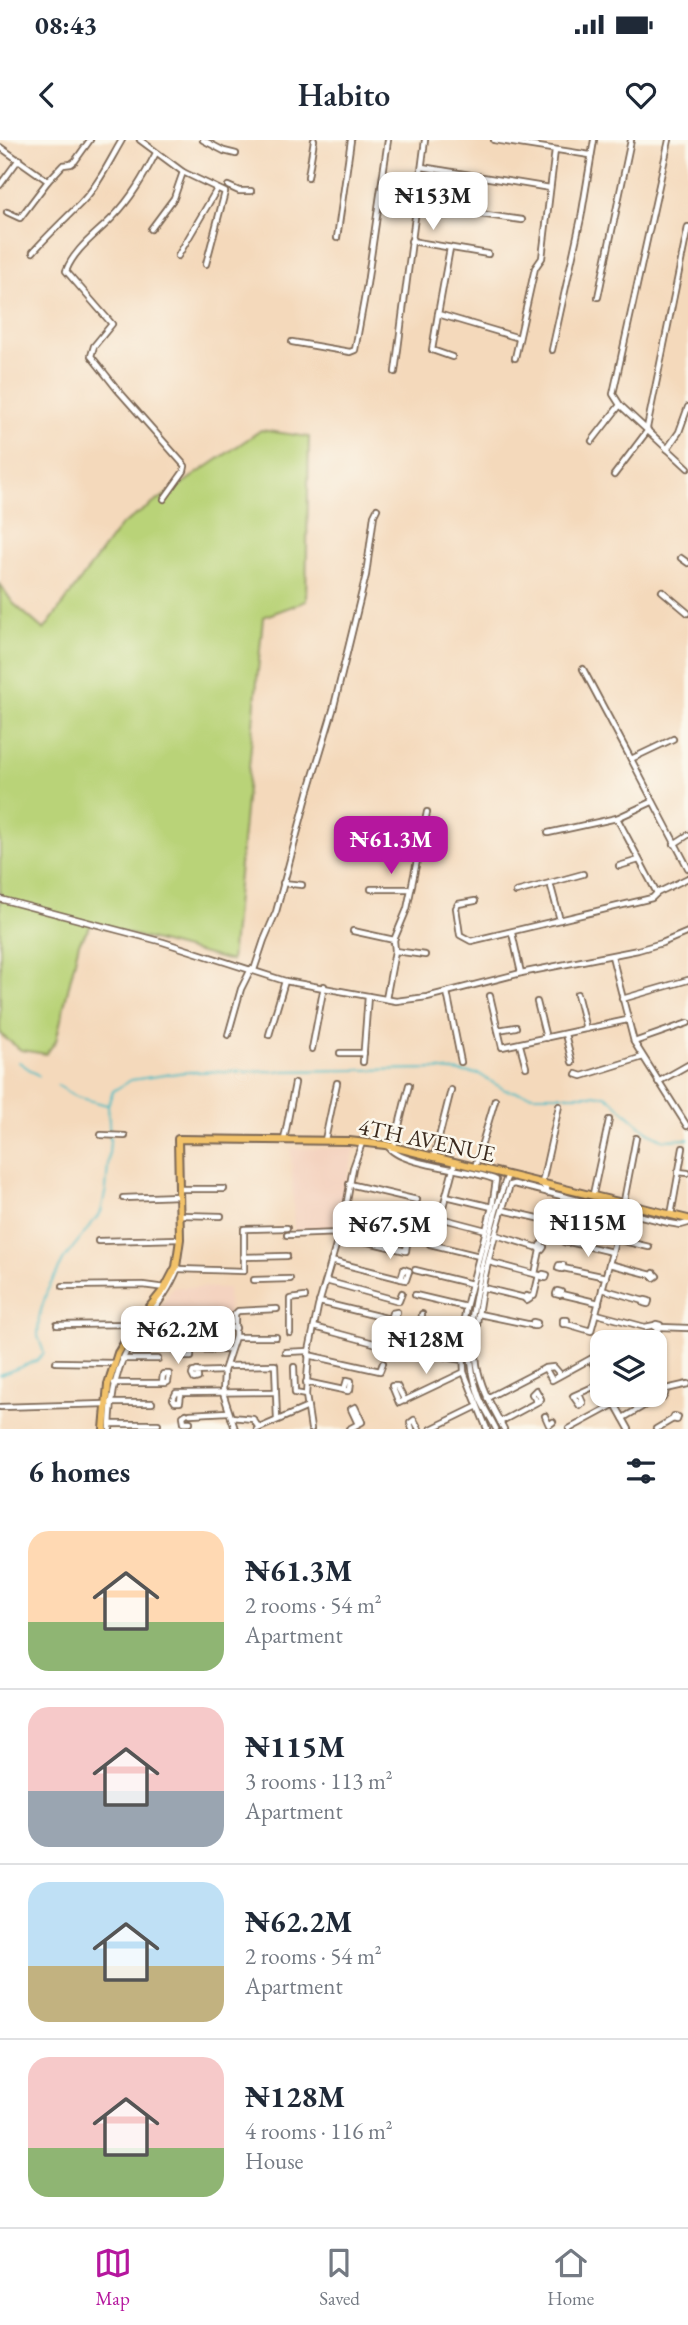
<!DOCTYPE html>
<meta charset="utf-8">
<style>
:root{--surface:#fff;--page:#f2f2f3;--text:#1f2937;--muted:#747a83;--line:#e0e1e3;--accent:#b5179e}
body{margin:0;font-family:"EB Garamond",serif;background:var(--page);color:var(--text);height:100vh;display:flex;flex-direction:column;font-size:26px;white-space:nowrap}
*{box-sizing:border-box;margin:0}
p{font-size:23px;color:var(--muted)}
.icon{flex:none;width:38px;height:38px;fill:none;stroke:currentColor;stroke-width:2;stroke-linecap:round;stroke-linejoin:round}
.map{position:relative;height:1289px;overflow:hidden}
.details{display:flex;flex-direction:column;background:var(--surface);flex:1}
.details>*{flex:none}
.controls{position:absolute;left:590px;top:1190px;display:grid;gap:14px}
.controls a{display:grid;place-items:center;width:77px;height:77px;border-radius:14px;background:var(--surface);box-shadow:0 2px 5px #0004;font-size:35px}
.price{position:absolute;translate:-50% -60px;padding:0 16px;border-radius:14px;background:#fff;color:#222;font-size:23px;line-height:46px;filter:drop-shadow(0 2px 4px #0008)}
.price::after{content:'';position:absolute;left:50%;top:42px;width:21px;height:16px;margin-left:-10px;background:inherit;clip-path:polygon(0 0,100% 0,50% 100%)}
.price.selected{background:var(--accent);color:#fff}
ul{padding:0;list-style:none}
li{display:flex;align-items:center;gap:21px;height:175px;padding:0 28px}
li+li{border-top:2px solid var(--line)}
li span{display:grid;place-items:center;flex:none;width:196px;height:140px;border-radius:21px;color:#555}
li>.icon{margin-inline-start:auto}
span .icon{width:84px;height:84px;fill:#fffc;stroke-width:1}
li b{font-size:30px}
h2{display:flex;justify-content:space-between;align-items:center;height:84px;padding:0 28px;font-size:30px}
.status{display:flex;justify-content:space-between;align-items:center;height:49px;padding:0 35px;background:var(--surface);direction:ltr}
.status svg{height:19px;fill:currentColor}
header{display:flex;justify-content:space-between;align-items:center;height:91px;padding:0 28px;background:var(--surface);font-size:32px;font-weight:600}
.tab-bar{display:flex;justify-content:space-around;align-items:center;height:98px;border-top:2px solid var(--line);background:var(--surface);font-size:19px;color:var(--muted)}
.tab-bar a{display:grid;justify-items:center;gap:4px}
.tab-bar .selected{color:var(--accent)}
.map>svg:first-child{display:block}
</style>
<div class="status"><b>08:43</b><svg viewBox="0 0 49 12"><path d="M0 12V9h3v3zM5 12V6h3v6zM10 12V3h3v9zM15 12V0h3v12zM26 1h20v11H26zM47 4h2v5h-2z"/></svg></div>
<header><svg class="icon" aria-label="back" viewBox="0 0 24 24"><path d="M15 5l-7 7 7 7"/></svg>Habito<svg class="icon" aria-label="heart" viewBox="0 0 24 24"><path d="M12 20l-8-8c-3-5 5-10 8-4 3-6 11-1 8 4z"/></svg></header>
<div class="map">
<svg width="688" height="1289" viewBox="0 0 688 1289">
<rect width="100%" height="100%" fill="#fbf7ec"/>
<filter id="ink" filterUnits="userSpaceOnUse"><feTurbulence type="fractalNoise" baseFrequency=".0143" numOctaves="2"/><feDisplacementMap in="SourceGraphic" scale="14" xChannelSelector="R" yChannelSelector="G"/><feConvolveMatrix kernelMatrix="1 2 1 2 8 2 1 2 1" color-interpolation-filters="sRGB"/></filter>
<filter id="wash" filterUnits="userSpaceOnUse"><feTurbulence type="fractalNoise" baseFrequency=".00686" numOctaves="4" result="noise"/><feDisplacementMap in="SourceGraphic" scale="28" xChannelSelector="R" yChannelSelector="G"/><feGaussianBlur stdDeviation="1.57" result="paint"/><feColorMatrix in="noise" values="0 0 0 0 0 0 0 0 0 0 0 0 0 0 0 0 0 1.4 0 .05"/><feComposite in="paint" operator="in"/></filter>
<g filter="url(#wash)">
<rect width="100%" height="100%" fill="#f4d9bb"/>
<g fill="#f4d3c0">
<path d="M355,1008L334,1092L294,1090L291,1009Z"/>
<path d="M173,1147L228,1148L229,1183L150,1184Z"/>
</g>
<path fill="#b9d378" stroke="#7a7e4b" stroke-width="2" d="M261,290L309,297L306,461L263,477L231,821L92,784L79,803L56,901L46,914L21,910L0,894V444L13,463L44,490L120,386Z"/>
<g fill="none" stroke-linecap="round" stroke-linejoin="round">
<g stroke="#4cbbc3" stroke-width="2">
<path d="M19,922L39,936"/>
<path d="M57,945L77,957L107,965"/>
<path d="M0,1235L36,1221L44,1213L38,1196L39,1177L47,1151L64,1119L101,1072L106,1049L110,1001L108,965L113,951L131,940L185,932L433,929L479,934L505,950L533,955H606L648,992L664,1000L688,999"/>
</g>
</g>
</g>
<g filter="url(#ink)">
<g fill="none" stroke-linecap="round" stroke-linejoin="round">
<g stroke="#7c6755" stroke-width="8">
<g id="minor">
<path d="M140,0L183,32L225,52L206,124"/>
<path d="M203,0L224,11L236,14"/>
<path d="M494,0L590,15"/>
<path d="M669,0L613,254L620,265L688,328"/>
<path d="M0,7L48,41L20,78L7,72"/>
<path d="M156,13C144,36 131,59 113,77C97,94 75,108 66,131L112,184L94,206L91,216L117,249L185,326L184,331L164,359"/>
<path d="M422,27L550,48"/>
<path d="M308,37L314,0"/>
<path d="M48,41L63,25L71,24L75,21L90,0"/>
<path d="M0,45L19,19"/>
<path d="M228,46L239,51H251"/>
<path d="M417,65L522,80"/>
<path d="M475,73L479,37"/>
<path d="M151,89L174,58L183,32"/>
<path d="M337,98L351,0"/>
<path d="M411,101L488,114"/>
<path d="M450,108L438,174L519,198"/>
<path d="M33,112C48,95 64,80 80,64C98,46 109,22 122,0"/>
<path d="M178,116L217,49"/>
<path d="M598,157L631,0"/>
<path d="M438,174L432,210L452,217"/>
<path d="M292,202L350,212L355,210L367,144L388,0"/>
<path d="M552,210L581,78L594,0"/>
<path d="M515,218L535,128L542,118L555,10"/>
<path d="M395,232L425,0"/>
<path d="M647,288L688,87"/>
<path d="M592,301L620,265"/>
<path d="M667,309L679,292L688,267"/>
<path d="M614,335L648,290"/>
<path d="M681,418L688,423"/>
<path d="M662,451L688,473"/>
<path d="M583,529L631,619"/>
<path d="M673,599L631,619L688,728"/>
<path d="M617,678L652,662"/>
<path d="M548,693L617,678L657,753"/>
<path d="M674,704L688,695"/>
<path d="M619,726L639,720"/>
<path d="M283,743L302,745"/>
<path d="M371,749H411"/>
<path d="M516,752L550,743"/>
<path d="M0,759L163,802L285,841L396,861L427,857L521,833L638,810L662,803L688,792"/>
<path d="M475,761L458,764L456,768L460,795L471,801L652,758L657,753L688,738"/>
<path d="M560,780L550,743L583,734"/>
<path d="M353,791L394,800"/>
<path d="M512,793L521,833"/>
<path d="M395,811L425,815"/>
<path d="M612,816L634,902L687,986"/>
<path d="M254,830L264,800L276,772L308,653L333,570L366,435L374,375L377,369"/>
<path d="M447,852L461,922"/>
<path d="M577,854L586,889"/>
<path d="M490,856L502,907L627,880"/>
<path d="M386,859L395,811L394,800L407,769L427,672"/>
<path d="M622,859L688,840"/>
<path d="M537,862L546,898"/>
<path d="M498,890L516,887"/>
<path d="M565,894L572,922"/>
<path d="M228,895L241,849L251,829"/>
<path d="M269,895L285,841"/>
<path d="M634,902L688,883"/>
<path d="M520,905L526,927"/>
<path d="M312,909L324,846"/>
<path d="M340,913H364"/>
<path d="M363,922L368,856"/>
<path d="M576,934L582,936L643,917"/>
<path d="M658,942L688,925"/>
<path d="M101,995L125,996"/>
<path d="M284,1000L295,943"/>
<path d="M325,1000L337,943"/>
<path d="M388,1006C399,1026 474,1029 496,1040L492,1067L466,1167L462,1191L464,1232L487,1289"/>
<path d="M394,1006L409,945"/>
<path d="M434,1017L451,950"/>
<path d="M455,1022L440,1078L486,1090"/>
<path d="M475,1027L495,960"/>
<path d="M678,1032L688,1033"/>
<path d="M349,1044L417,1060"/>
<path d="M182,1049H224"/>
<path d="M548,1053L542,1043L559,966"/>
<path d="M593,1054L609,980"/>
<path d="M446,1056L492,1067"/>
<path d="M123,1058L179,1056"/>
<path d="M624,1061L636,998"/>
<path d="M503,1070L564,1084"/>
<path d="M561,1072L566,1057"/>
<path d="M182,1075L221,1076"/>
<path d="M582,1075L586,1076L585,1080L581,1078Z"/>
<path d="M671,1075L683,1008"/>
<path d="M586,1079L619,1087"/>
<path d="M287,1095L340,1093"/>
<path d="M339,1095L406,1111L409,1088L345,1070"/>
<path d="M496,1095L539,1108"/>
<path d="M565,1099L569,1100L568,1103L564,1102Z"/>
<path d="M615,1099L649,1107"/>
<path d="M98,1101L180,1099"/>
<path d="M394,1102L399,1084"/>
<path d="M569,1102L612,1112"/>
<path d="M430,1104L479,1116"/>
<path d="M540,1105L544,1107L542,1110L539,1109Z"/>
<path d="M541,1105L551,1081"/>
<path d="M243,1117L287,1116"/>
<path d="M331,1121L406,1140L409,1131"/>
<path d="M489,1122L542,1136"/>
<path d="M609,1124L652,1135"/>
<path d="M559,1125H563L562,1129L558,1128Z"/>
<path d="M563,1128L606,1137"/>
<path d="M178,1129L244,1131V1089L287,1088"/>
<path d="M415,1130L472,1144"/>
<path d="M654,1133L657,1136L654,1138L652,1136Z"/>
<path d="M535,1134L540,1110"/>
<path d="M543,1134L547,1135L546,1138L542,1137Z"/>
<path d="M401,1139L404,1129L409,1131"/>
<path d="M254,1140L290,1139"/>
<path d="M326,1141L399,1161L402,1153"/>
<path d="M63,1146L143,1145L165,1148"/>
<path d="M484,1148L525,1158"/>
<path d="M602,1149L644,1161"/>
<path d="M557,1151L561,1152L560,1155L556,1154Z"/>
<path d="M561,1154L599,1163"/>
<path d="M415,1155L466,1167"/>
<path d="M527,1156L530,1159L527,1161L525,1159Z"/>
<path d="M529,1157L534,1156L539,1135"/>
<path d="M645,1160L649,1161L648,1164L644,1163Z"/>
<path d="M319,1162L328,1164L390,1179L395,1180L397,1172L392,1173L390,1179"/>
<path d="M422,1174L421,1183L462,1191"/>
<path d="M479,1174L532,1185"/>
<path d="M597,1174L645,1187L655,1185"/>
<rect x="563" y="1180" width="4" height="4"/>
<path d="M533,1182L537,1183L536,1186H533Z"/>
<path d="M567,1184L591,1191L623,1072"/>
<path d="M656,1184L660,1185L659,1189L655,1187Z"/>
<path d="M57,1185L136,1184"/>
<path d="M314,1187L396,1209L400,1200L398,1198L393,1208"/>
<path d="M660,1187L688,1188"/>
<path d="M204,1188H236"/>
<path d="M290,1193V1159L305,1157"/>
<path d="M235,1197H276"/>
<path d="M134,1198L176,1199H179V1192L175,1191L173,1199"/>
<path d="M646,1202L654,1197L657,1189"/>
<path d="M191,1210V1217H185V1212L188,1209L230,1210"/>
<path d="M420,1210L423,1201L422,1199H418L415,1209L450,1218L463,1220"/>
<path d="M285,1212L309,1211"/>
<path d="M308,1215L380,1231L383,1223"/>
<path d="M122,1219H158"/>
<path d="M591,1220L602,1240"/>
<path d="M56,1222L114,1223"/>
<path d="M226,1226L275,1225L277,1280"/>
<path d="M294,1227L295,1253L306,1255"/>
<path d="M545,1228L552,1240L594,1217L601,1226"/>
<path d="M197,1231L198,1238L194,1239L192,1235L193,1232L224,1231"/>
<path d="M306,1242L348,1251L350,1250L351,1241L347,1240L344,1250"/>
<path d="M114,1243H166L168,1242L169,1234H163L162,1243"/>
<path d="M181,1253L180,1262H175L173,1259L176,1253H184L275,1252"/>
<path d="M579,1254L583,1263L580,1266L573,1256L602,1243"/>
<path d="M660,1254H665L663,1258L659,1257Z"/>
<path d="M665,1254L666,1249L688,1244"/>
<path d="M610,1255L629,1289"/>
<path d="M487,1258L545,1228L554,1227L560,1234"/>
<path d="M405,1261L397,1246H392L399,1263L464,1232"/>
<path d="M110,1263H152"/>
<path d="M0,1267L105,1264"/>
<path d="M186,1274L183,1276L184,1282H190"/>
<path d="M190,1274L228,1272"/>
<path d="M545,1276L549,1285L553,1282"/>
<path d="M674,1276L678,1277L677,1280L673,1279Z"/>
<path d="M231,1277L253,1279L259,1288"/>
<path d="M623,1278L659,1257"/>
<path d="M500,1282L539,1261L541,1259L536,1250L532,1254L537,1262"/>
<path d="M110,1284H158"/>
<path d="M110,1289C111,1255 116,1225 135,1196C150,1174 168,1154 178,1128"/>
<path d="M235,1289L223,1253L224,1231L235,1197V1174L238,1171L277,1169"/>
<path d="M257,1289L308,1267"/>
<path d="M311,1289L306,1255L309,1211L318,1167L344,1078L353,1028L362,1003"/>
<path d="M349,1289L362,1282L355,1267L351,1269L358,1284"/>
<path d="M412,1289L410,1283L414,1280L419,1289"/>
<path d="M431,1289L476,1267"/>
<path d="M496,1289C491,1278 483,1267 479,1256C461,1207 474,1162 485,1113C492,1087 497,1060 508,1035"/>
<path d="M504,1289C493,1268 481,1249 477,1225C470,1177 495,1092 510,1045L514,1044L669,1083L681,1085L688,1083"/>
<path d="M569,1289L615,1264"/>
<path d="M656,1289L673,1279"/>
</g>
</g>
<g stroke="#7c6755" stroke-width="10">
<path id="major" d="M104,1289L108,1244L118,1213L136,1184L165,1148L176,1127L180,1099L178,999L349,1001L385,1005L688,1079"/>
</g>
<use href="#minor" stroke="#fff" stroke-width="4.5"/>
<use href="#major" stroke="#f2c26a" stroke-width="6"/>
</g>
</g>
<g text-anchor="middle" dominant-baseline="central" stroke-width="5" stroke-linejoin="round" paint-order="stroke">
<g font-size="23" fill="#3b2a1e" stroke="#fbf7ec">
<text transform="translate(427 1000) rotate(12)">4TH AVENUE</text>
</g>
</g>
</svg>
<div class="controls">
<a><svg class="icon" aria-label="layers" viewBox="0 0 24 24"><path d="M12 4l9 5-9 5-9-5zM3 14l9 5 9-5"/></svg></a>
</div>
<b class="price" style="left:433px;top:92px">₦153M</b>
<b class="price selected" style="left:391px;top:736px">₦61.3M</b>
<b class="price" style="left:588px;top:1119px">₦115M</b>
<b class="price" style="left:390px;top:1121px">₦67.5M</b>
<b class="price" style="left:178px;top:1226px">₦62.2M</b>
<b class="price" style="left:426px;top:1236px">₦128M</b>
</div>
<section class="details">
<h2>6 homes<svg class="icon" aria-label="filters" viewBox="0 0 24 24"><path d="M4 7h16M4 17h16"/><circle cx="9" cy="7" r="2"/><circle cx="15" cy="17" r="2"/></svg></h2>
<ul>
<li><span style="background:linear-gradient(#ffd9b3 65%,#8fb573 0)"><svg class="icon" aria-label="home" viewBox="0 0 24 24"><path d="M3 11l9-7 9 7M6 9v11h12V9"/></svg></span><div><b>₦61.3M</b><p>2 rooms · 54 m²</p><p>Apartment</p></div></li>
<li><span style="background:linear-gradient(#f6c9c9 60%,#9aa5b1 0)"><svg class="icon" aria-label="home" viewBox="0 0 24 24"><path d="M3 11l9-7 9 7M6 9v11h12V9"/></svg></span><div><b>₦115M</b><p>3 rooms · 113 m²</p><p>Apartment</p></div></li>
<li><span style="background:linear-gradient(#bfe0f5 60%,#c2b280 0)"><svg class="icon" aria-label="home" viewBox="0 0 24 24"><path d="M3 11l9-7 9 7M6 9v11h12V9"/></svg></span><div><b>₦62.2M</b><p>2 rooms · 54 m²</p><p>Apartment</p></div></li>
<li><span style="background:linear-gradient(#f6c9c9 65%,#8fb573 0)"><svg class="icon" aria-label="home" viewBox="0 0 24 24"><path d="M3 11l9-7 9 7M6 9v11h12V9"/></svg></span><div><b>₦128M</b><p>4 rooms · 116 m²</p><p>House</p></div></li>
</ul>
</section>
<nav class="tab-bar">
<a class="selected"><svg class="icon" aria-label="map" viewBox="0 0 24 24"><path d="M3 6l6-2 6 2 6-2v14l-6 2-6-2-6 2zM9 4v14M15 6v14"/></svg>Map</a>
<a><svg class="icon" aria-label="saved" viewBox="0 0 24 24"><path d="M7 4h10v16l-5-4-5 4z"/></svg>Saved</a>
<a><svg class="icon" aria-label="home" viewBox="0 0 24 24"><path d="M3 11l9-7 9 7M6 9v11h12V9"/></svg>Home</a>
</nav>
